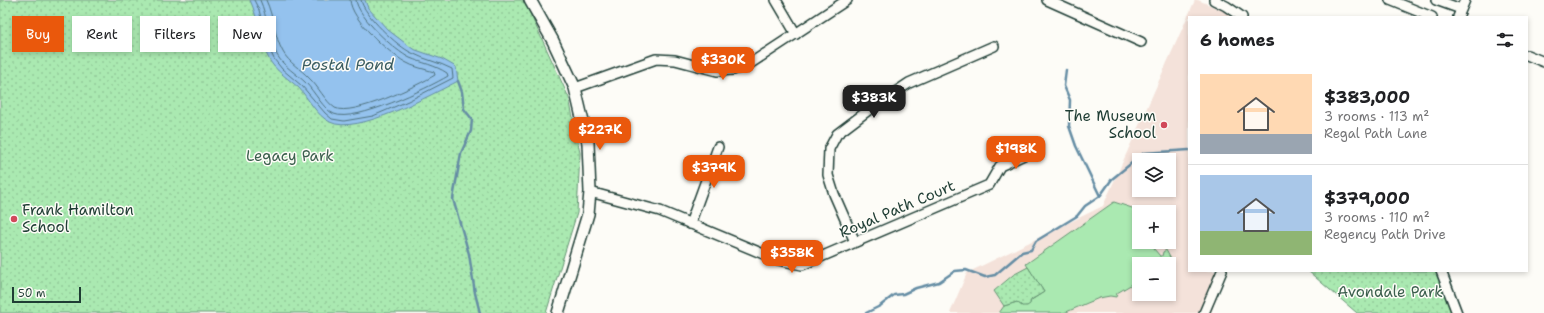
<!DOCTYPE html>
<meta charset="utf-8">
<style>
:root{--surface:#fff;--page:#f2f2f2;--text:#202124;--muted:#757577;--line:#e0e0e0;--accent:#ea580c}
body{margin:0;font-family:"Shantell Sans",sans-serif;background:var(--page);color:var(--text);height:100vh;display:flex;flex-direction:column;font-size:15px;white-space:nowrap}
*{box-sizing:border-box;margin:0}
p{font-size:13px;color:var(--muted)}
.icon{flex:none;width:22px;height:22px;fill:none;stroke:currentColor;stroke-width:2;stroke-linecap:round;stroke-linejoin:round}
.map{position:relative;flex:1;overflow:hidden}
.drawer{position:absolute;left:1188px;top:16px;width:340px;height:256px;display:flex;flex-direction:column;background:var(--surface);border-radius:0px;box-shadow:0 2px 6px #0003}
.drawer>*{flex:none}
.hud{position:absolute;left:12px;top:16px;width:380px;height:36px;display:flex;gap:8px}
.fabs{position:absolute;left:1132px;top:153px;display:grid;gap:8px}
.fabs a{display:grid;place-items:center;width:44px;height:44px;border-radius:0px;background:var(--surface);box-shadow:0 2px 6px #0003;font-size:20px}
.scale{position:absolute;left:12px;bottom:10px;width:69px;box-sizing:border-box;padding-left:4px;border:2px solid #1f3d34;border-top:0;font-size:11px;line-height:14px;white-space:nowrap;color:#1f3d34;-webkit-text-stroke:3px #fdfcf7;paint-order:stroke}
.price{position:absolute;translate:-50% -34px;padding:0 9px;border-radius:8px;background:var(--accent);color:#fff;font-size:13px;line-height:26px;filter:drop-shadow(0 1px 2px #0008)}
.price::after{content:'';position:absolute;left:50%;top:24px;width:12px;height:9px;margin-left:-6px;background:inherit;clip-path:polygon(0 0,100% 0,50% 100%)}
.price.on{background:#222;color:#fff}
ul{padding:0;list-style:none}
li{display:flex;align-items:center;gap:12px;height:100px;padding:0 12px}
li+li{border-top:1px solid var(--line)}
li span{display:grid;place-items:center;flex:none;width:112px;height:80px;border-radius:0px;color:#555}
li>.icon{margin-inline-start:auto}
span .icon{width:48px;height:48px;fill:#fffc;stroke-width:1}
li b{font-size:17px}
h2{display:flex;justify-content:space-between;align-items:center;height:48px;padding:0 12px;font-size:17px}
.tag{padding:0 14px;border-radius:0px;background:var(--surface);box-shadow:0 2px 6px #0003;font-size:14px;line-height:36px}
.tag.on{background:var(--accent);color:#fff}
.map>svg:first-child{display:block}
</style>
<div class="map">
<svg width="1544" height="313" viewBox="0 0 1544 313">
<defs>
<pattern id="park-dots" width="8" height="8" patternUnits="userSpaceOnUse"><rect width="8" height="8" fill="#aae9b1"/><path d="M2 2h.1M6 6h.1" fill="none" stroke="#92c999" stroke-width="1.8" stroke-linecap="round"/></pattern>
</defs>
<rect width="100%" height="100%" fill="#fdfcf7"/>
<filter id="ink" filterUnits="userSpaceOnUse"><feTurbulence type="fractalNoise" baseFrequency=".025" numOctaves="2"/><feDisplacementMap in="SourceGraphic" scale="8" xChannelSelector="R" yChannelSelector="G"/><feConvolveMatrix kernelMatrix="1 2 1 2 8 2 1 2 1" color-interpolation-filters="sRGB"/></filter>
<g filter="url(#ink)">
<path fill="#f4e2da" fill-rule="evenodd" d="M1195,0H1198L1238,17H1189V271H1226L1211,313H950L967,273L1103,206ZM1139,160H1169V190H1139ZM1139,212H1169V242H1139ZM1139,264H1169V294H1139Z"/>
<path fill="#aae9b1" stroke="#649372" d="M1114,202L1135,209H1140L1141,212H1139V242H1153L1154,249L1160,256H1162L1163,252L1166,250L1172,261L1167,264H1139V280L1117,293L1116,297L1110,296L1099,298L1064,313H999L1004,306L1017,302L1022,306L1044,292L1026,264Z"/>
<g fill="url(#park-dots)" stroke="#649372">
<path d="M0,0H524L569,98L580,153L577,213L546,313H0Z"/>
<path d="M1028,267L1044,292L1031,300L1030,304L1027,306H1022L1017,302L1004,306L994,291L1013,275Z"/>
<path d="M1308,271H1442L1452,313H1357Z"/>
</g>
<path fill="#94c2ee" stroke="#658da4" d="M250,0H365L368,8L388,30L413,49L442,59L456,67L458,81C433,94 356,136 330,122C316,115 309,99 299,88C289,79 277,72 270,61C259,42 259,19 250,0Z"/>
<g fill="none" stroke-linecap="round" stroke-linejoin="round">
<g stroke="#4e727e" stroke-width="1">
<path d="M254,0L259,10L268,46L274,59L282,69L302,86L325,113L332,119L344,121L373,116L408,101L453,78L452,69C439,62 425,60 412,53C398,47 363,14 361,0"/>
<path d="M260,0C268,18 268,38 277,55C284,67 296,73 306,83C314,91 324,110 334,114C355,123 428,88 448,76L447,73C435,65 422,63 410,58C395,51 357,16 356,0"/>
<path d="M266,0C274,17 274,36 283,52C289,63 301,69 309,78C318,86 325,101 335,108C352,117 419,85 435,75L434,72C425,69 413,67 405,62C388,52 351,20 350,0"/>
</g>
<g stroke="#658da4" stroke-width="2.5">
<path d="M1066,70L1064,86L1070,100L1069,126L1076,146L1100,196"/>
<path d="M458,81L462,92L464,109L472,119L471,131L461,153L453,199L469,254L475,293L480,313"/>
<path d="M866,313L880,306L894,295L903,294L916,288L939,282L955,271L966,270L985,277L995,275L1022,252L1031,250L1036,241L1077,216L1085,206L1100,196L1112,179L1144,153L1189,150"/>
</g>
<g stroke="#1f3d34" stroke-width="12">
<g id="minor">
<path d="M776,0L796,34"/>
<path d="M1047,0L1141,42"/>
<path d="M1214,0L1226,6L1242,17"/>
<path d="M1390,0L1432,17"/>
<path d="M1436,0L1461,9"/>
<path d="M1458,17L1465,0"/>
<path d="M1527,55L1544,62"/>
<path d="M575,88L656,59L675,60L717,71L733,70L748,65L847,0"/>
<path d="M590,192L660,211L778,260L802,265L989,185L1000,166L1037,149"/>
<path d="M690,224L718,147"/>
<path d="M855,242L834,194L828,175L829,149L837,134L870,109L909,83L994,46"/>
<path d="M1441,271L1457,313"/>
<path d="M1204,313L1222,271"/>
</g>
</g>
<g stroke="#1f3d34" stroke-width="14">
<path id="tertiary" d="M530,0L553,41L575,88L588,143L590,192L588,214L558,313"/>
</g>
<use href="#minor" stroke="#fdfcf7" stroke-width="9"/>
<use href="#tertiary" stroke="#fdfcf7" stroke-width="11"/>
</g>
</g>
<g fill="#d1495b" stroke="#fdfcf7" stroke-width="1.5">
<circle cx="1164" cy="125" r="4"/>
<circle cx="14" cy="219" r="4"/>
</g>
<g text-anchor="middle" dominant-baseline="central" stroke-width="3" stroke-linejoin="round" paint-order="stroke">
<g font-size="15" fill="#1f3d34" stroke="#fdfcf7" text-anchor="end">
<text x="1156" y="116">The Museum<tspan x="1156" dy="17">School</tspan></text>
<text x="22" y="210" text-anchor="start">Frank Hamilton<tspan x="22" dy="17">School</tspan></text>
</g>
<g font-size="15" fill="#3b5f4d" stroke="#fdfcf7">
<text x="290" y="156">Legacy Park</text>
<text x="1390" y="292">Avondale Park</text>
</g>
<g font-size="15" fill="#1f3d34" stroke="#fdfcf7">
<text transform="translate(897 209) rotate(-23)">Royal Path Court</text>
</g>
<g font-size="16" font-style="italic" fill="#3c5e62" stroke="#fdfcf7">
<text x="348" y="64">Postal Pond</text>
</g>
</g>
</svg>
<div class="fabs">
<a><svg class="icon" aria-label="layers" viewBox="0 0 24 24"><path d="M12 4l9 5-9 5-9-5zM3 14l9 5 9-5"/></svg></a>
<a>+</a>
<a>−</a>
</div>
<div class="scale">50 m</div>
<b class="price" style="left:723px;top:81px">$330K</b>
<b class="price on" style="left:874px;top:119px">$383K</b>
<b class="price" style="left:600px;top:151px">$227K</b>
<b class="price" style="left:1016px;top:170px">$198K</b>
<b class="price" style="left:714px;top:189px">$379K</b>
<b class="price" style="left:792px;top:274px">$358K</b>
<div class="hud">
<a class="tag on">Buy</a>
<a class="tag">Rent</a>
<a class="tag">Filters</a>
<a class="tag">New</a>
</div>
<section class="drawer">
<h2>6 homes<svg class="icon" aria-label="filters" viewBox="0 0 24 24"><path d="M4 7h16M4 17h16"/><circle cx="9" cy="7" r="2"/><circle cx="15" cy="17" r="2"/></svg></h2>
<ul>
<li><span style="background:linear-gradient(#ffd9b3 75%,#9aa5b1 0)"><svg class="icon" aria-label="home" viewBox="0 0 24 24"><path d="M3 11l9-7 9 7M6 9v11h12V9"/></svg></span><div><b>$383,000</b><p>3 rooms · 113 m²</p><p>Regal Path Lane</p></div></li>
<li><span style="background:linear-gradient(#a9c7e8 70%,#8fb573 0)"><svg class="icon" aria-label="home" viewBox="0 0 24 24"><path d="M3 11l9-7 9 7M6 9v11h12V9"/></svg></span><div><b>$379,000</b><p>3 rooms · 110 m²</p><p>Regency Path Drive</p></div></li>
</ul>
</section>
</div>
